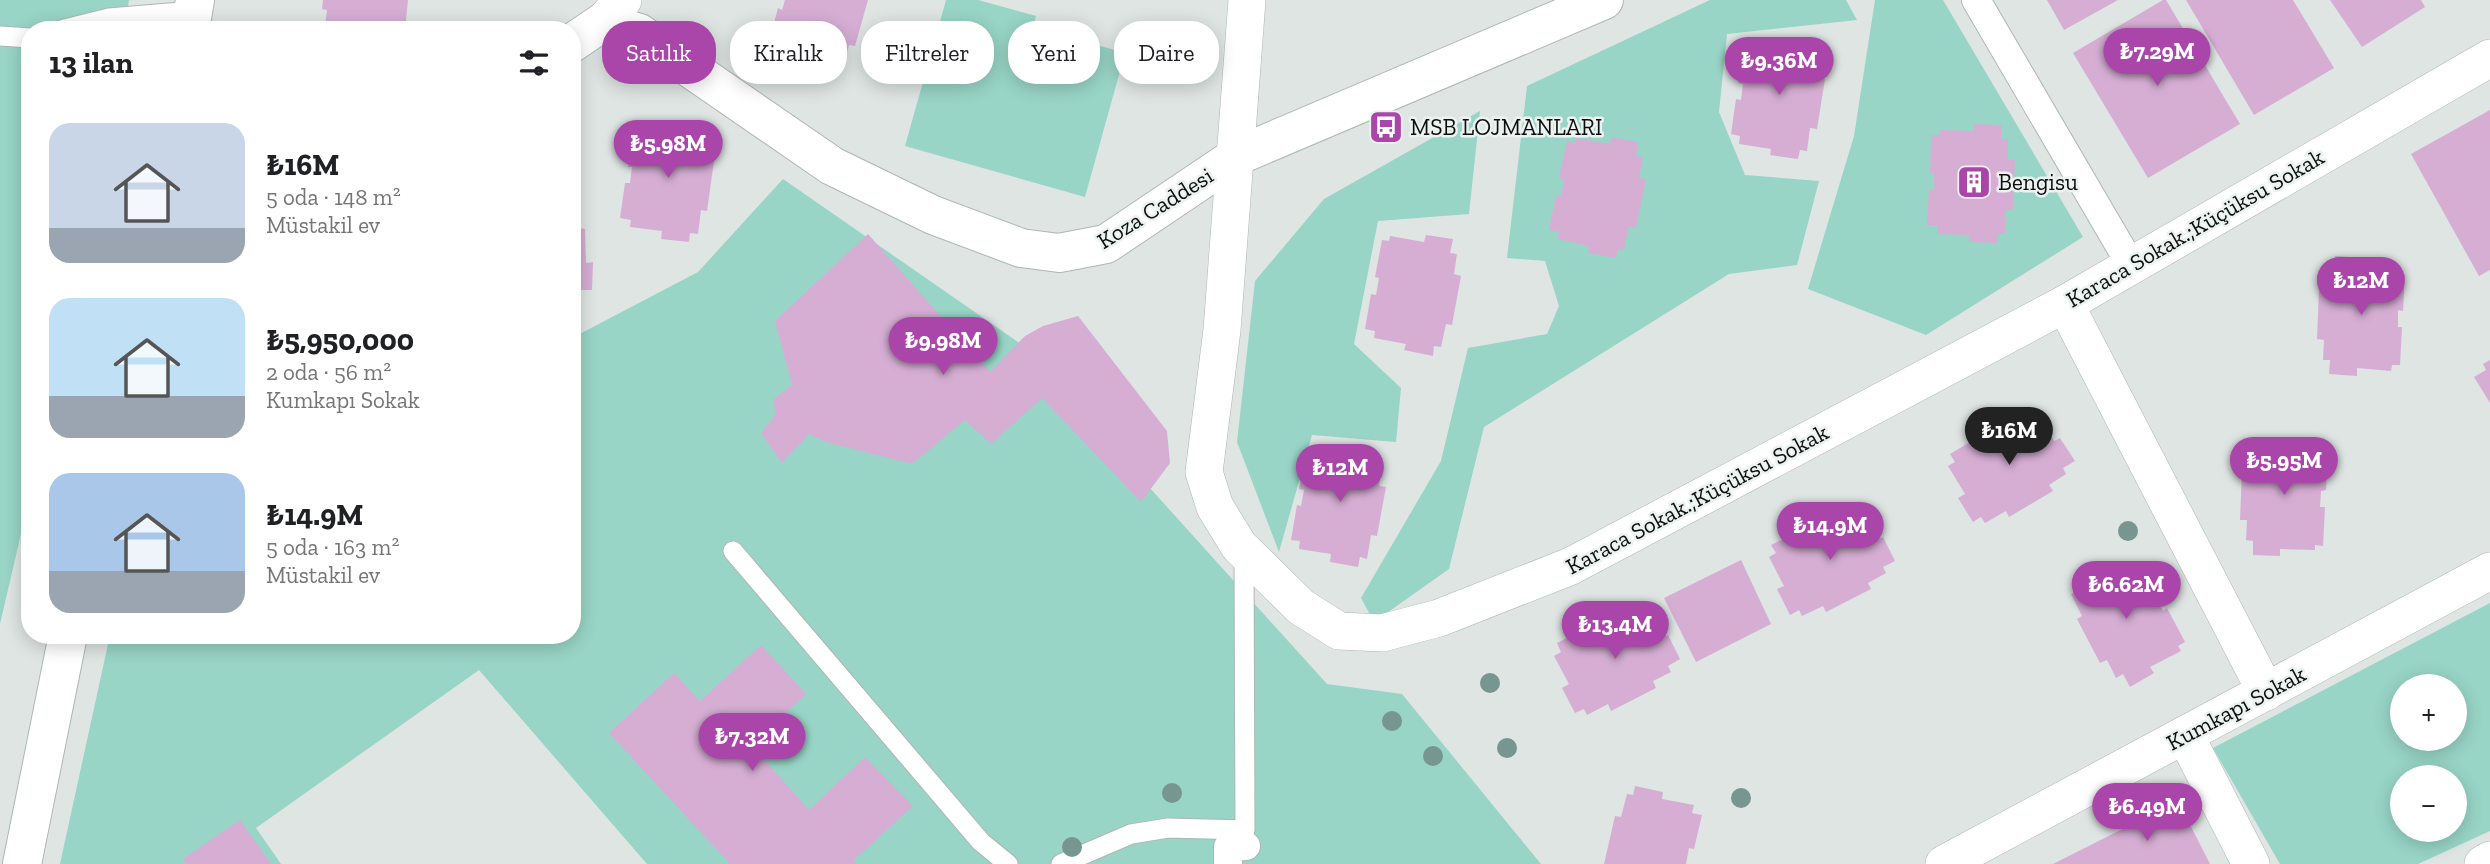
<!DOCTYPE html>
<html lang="tr">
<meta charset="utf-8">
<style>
:root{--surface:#fff;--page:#f2f2f2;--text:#202124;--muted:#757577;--accent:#aa45a9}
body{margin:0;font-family:"Zilla Slab",serif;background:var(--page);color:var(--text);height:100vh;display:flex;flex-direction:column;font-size:26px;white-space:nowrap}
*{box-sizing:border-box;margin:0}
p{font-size:23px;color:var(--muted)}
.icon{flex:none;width:38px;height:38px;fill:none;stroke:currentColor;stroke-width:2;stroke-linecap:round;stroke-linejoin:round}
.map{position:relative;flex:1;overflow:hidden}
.drawer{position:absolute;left:21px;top:21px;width:560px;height:623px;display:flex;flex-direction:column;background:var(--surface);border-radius:28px;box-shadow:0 4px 18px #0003}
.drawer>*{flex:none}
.guide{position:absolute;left:602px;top:21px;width:665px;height:63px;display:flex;gap:14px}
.buttons{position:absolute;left:2390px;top:674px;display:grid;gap:14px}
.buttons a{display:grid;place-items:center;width:77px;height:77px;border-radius:50%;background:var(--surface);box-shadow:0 4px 18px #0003;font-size:35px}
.price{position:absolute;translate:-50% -60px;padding:0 16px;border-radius:24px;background:var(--accent);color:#fff;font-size:23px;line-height:46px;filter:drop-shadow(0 2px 4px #0008)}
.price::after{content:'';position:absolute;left:50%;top:42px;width:21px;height:16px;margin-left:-10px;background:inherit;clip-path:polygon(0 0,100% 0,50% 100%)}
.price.on{background:#222;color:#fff}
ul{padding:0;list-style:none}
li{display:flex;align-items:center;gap:21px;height:175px;padding:0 28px}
li span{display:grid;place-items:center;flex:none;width:196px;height:140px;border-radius:21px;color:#555}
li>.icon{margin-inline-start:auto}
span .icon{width:84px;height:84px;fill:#fffc;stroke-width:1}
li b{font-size:30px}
h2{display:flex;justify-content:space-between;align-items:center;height:84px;padding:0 28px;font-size:30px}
.pill{padding:0 24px;border-radius:28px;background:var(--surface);box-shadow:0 4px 18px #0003;font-size:24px;line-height:63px}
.pill.on{background:var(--accent);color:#fff}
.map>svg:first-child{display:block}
</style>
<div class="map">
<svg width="2490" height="864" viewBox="0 0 2490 864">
<rect width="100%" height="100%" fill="#dee5e3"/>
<g fill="#98d5c6" fill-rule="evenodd">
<path d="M0,0H129L124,30H30V495L0,624Z"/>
<path d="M946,0H978L1036,16L1033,27L1125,53L1085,197L905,146Z"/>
<path d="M1710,0H1846L1857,20L1727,34L1719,112L1745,175L1819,181L1797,265L1729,274L1484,427L1449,569L1374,622L1361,598L1441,461L1468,348L1547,334L1559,306L1545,261L1507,258L1527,86Z"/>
<path d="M1875,0H1943L2083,237L1926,335L1808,289L1854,136Z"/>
<path d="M1480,111L1469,214L1378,221L1354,344L1401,388L1396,442L1312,435L1279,552L1237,442L1255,281L1324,199Z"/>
<path d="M783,179L1018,342L1327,684L1402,694L1541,864H647L479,670L256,828L281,864H60L110,635H572V338L698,272Z"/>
<path d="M2490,603V831L2418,864H2280L2213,748ZM2403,686H2455V738H2403ZM2403,777H2455V830H2403Z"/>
</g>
<g fill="#d6aed4">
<path d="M323,0H408L405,30H320V26H325L327,10L322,9Z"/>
<path d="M785,0H868L855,46L849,45L843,68L836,66L833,75L806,68L807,61L776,52L778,45L769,42L778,8L782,10Z"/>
<path d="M2047,0H2118L2064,30Z"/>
<path d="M2163,0H2166L2240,124L2148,178L2073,53Z"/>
<path d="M2186,0H2293L2334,68L2254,115Z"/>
<path d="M2330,0H2421L2425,7L2362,47Z"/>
<path d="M1788,39L1815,43L1813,57L1820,58L1817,78L1825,79L1817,129L1810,128L1807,151L1800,150L1798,159L1770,155L1771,149L1739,144L1740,136L1731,134L1736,99L1741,100L1743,84L1738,83L1744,45L1752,46L1753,41L1787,46Z"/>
<path d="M2490,110V270L2479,276L2411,154Z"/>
<path d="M677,122L704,125L702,139L710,140L707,160L714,161L707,211L701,210L698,234L690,233L689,242L661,239L662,231L630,227L631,220L620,218L625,183H630L632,167H628L633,129L641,130L642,124L676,129Z"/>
<path d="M1974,124L2002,125L2001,139H2008V160H2015L2013,210H2006L2005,234H1998V243L1969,242V235L1937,234V225H1927L1929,190H1934V173H1930L1931,135H1939L1940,130L1974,131Z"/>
<path d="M1611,137L1638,142L1636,156L1643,158L1639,178L1646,179L1636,228L1629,226L1624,250L1618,249L1616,258L1588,253L1589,246L1557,239L1559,232L1549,230L1556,195L1561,196L1564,180L1559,178L1567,141L1575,143L1576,138L1610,144Z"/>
<path d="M572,220H580V228L585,229L586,263L593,262L592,290H579V297H572Z"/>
<path d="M868,234L990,372L1025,336L1043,326L1078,316L1167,431L1170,463L1141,502L1042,398L991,444L965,420L912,464L826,442L809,434L782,463L761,433L776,414L773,400L792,385L775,321Z"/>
<path d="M1426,235L1453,239L1450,253L1457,254L1454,274L1461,276L1452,325L1446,324L1441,347L1434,346L1433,356L1404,350L1406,344L1374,338L1375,331L1365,329L1371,294L1376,295L1379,278L1375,277L1382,240L1389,241L1390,236L1424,242Z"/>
<path d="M2335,256L2364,258L2363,265L2395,267V275H2405L2403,311L2398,310V327H2402L2400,365H2392L2391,371L2357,368V376L2329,374L2330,360H2323L2324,340L2317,339L2319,289H2326L2327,265L2335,266Z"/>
<path d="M2490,360V403L2474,377L2486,370L2483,364Z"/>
<path d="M2028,408L2032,414L2037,412L2054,441L2060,438L2075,461L2063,468L2066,474L2049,485L2053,491L2009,517L2006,511L1985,523L1981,517L1973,522L1958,498L1965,494L1948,466L1955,462L1950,454L1980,436L1983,439L1997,431L1995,427Z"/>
<path d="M2257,437L2286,438V445L2318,447V455L2328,456L2326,490L2321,491L2320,507H2325L2323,546L2315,545V550L2280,549V556L2253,555V541L2246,540L2247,520H2240L2242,470H2249L2250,446H2257Z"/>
<path d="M1350,446L1377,451L1375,464L1382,466L1379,486L1386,487L1377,536L1371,535L1367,559L1360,557L1358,567L1330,562L1331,554L1299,549L1300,541L1291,540L1297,505L1301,506L1304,490L1299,489L1306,451L1314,452L1315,447L1349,453Z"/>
<path d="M1853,504L1856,511L1861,509L1877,540L1883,537L1895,561L1883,567L1886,573L1868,583L1871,589L1826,612L1823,606L1802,616L1799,610L1790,615L1777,589L1784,586L1769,557L1776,553L1771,545L1803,529L1806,533L1820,526L1818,521Z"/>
<path d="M1741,560L1771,624L1696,662L1664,598Z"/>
<path d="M2130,561L2133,567L2142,563L2159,594L2155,596L2163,611L2167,608L2185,642L2178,646L2181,651L2150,667L2154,673L2130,687L2123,674L2116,678L2107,660L2100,663L2077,619L2082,616L2071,594L2077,592L2073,583L2098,569L2101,576Z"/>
<path d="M1638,603L1641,610L1646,608L1662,638L1668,635L1680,659L1668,666L1671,672L1653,681L1656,688L1611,711L1608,704L1587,715L1584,709L1575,713L1562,688L1569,684L1554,656L1561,652L1557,643L1588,627L1591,632L1605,624L1603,620Z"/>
<path d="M761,645L806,694L751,745L809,810L865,757L913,806L854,860L857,864H730L609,733L674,673L700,701Z"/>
<path d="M1635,786L1663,792L1662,799L1694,805L1692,813L1702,815L1694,849L1689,848L1686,864H1604L1615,816L1621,817L1627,794L1633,795Z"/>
<path d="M2178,801L2210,864H2053Z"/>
<path d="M240,820L271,864H187L183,859Z"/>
</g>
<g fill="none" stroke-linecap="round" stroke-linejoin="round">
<g stroke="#afb6b4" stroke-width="21">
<g id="service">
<path d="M61,30L109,18L193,11"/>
<path d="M0,36L30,38"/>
<path d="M733,551L981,842L1008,864"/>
<path d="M1061,864L1131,834L1168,828L1245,830L1244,551"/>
</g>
</g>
<g stroke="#afb6b4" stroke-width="30">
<g id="pedestrian">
<path d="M1976,0L2131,265"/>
<path d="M1228,864V847L1246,846"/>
</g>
</g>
<g stroke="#afb6b4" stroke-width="38">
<g id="minor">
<path d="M1247,0L1222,330L1204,472L1215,507L1239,546L1301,607L1339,631L1382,633L1439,618L1571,566L2065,304L2490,58"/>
<path d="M603,22L623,0"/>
<path d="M2065,304L2266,692"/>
<path d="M2185,735L2251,864"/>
<path d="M1944,864L2490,571"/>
<path d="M2483,864L2490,860"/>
</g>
</g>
<g stroke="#afb6b4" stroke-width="40">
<path id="tertiary" d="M572,43L603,22L639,33L832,166L933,215L1021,248L1059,253L1106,244L1237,156L1604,0"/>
</g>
<g stroke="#afb6b4" stroke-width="40">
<g id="secondary">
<path d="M190,30L195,0"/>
<path d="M22,864L68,635"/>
</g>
</g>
<use href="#service" stroke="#fff" stroke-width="19"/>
<use href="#pedestrian" stroke="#fff" stroke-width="28"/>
<use href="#minor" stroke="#fff" stroke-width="37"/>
<use href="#tertiary" stroke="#fff" stroke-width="38"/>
<use href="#secondary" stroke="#fff" stroke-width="38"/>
</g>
<g fill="#76968f">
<circle cx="2128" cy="531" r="10"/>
<circle cx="1490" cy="683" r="10"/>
<circle cx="1392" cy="721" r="10"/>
<circle cx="1507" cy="748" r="10"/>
<circle cx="1433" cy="756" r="10"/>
<circle cx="1172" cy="793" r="10"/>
<circle cx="1741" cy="798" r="10"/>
<circle cx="1072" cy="847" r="10"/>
</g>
<defs>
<g id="bus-square" transform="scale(1.75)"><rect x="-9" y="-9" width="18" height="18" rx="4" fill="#aa45a9" stroke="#ebf2f0"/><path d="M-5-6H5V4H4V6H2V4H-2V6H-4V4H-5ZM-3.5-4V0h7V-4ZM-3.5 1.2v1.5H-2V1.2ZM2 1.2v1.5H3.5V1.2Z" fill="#fff"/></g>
<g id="building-square" transform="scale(1.75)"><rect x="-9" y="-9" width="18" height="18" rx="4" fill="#aa45a9" stroke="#ebf2f0"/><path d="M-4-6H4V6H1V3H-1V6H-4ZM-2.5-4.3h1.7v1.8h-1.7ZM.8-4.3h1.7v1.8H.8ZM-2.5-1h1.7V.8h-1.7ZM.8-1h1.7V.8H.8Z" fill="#fff"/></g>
</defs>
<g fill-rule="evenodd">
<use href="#bus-square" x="1386" y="127"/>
<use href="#building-square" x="1974" y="182"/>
</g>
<g text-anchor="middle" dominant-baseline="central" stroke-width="5" stroke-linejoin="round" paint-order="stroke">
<g font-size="23" fill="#0d0f0f" stroke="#ebf2f0" text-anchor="start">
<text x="1410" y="127">MSB LOJMANLARI</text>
<text x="1998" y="182">Bengisu</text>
</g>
<g font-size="23" fill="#0d0f0f" stroke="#ebf2f0">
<text transform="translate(1155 208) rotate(-32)">Koza Caddesi</text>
<text transform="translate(2195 228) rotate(-30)">Karaca Sokak.;Küçüksu Sokak</text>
<text transform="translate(1697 499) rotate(-28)">Karaca Sokak.;Küçüksu Sokak</text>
<text transform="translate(2236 708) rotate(-28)">Kumkapı Sokak</text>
</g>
</g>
</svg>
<div class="buttons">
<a>+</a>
<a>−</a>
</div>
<b class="price" style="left:2157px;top:88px">₺7.29M</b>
<b class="price" style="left:1779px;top:97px">₺9.36M</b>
<b class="price" style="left:668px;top:180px">₺5.98M</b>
<b class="price" style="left:2361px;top:317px">₺12M</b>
<b class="price" style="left:943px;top:377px">₺9.98M</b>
<b class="price on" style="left:2009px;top:467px">₺16M</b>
<b class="price" style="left:2284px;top:497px">₺5.95M</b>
<b class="price" style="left:1340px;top:504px">₺12M</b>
<b class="price" style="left:1830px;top:562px">₺14.9M</b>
<b class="price" style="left:2126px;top:621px">₺6.62M</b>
<b class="price" style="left:1615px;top:661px">₺13.4M</b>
<b class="price" style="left:752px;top:773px">₺7.32M</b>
<b class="price" style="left:2147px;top:843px">₺6.49M</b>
<div class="guide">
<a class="pill on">Satılık</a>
<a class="pill">Kiralık</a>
<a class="pill">Filtreler</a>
<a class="pill">Yeni</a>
<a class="pill">Daire</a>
</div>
<section class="drawer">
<h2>13 ilan<svg class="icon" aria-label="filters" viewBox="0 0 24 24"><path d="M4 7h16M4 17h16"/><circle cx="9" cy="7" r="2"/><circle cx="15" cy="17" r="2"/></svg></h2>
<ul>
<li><span style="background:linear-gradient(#c9d6e8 75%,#9aa5b1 0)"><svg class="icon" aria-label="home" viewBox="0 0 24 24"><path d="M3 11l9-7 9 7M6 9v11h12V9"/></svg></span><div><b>₺16M</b><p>5 oda · 148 m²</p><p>Müstakil ev</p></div></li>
<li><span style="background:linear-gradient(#bfe0f5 70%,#9aa5b1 0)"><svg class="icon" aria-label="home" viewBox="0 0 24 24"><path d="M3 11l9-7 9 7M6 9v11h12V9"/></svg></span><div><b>₺5,950,000</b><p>2 oda · 56 m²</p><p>Kumkapı Sokak</p></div></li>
<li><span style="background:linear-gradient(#a9c7e8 70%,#9aa5b1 0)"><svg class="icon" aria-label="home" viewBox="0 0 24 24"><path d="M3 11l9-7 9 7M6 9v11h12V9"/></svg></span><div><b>₺14.9M</b><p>5 oda · 163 m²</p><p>Müstakil ev</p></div></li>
</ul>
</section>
</div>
